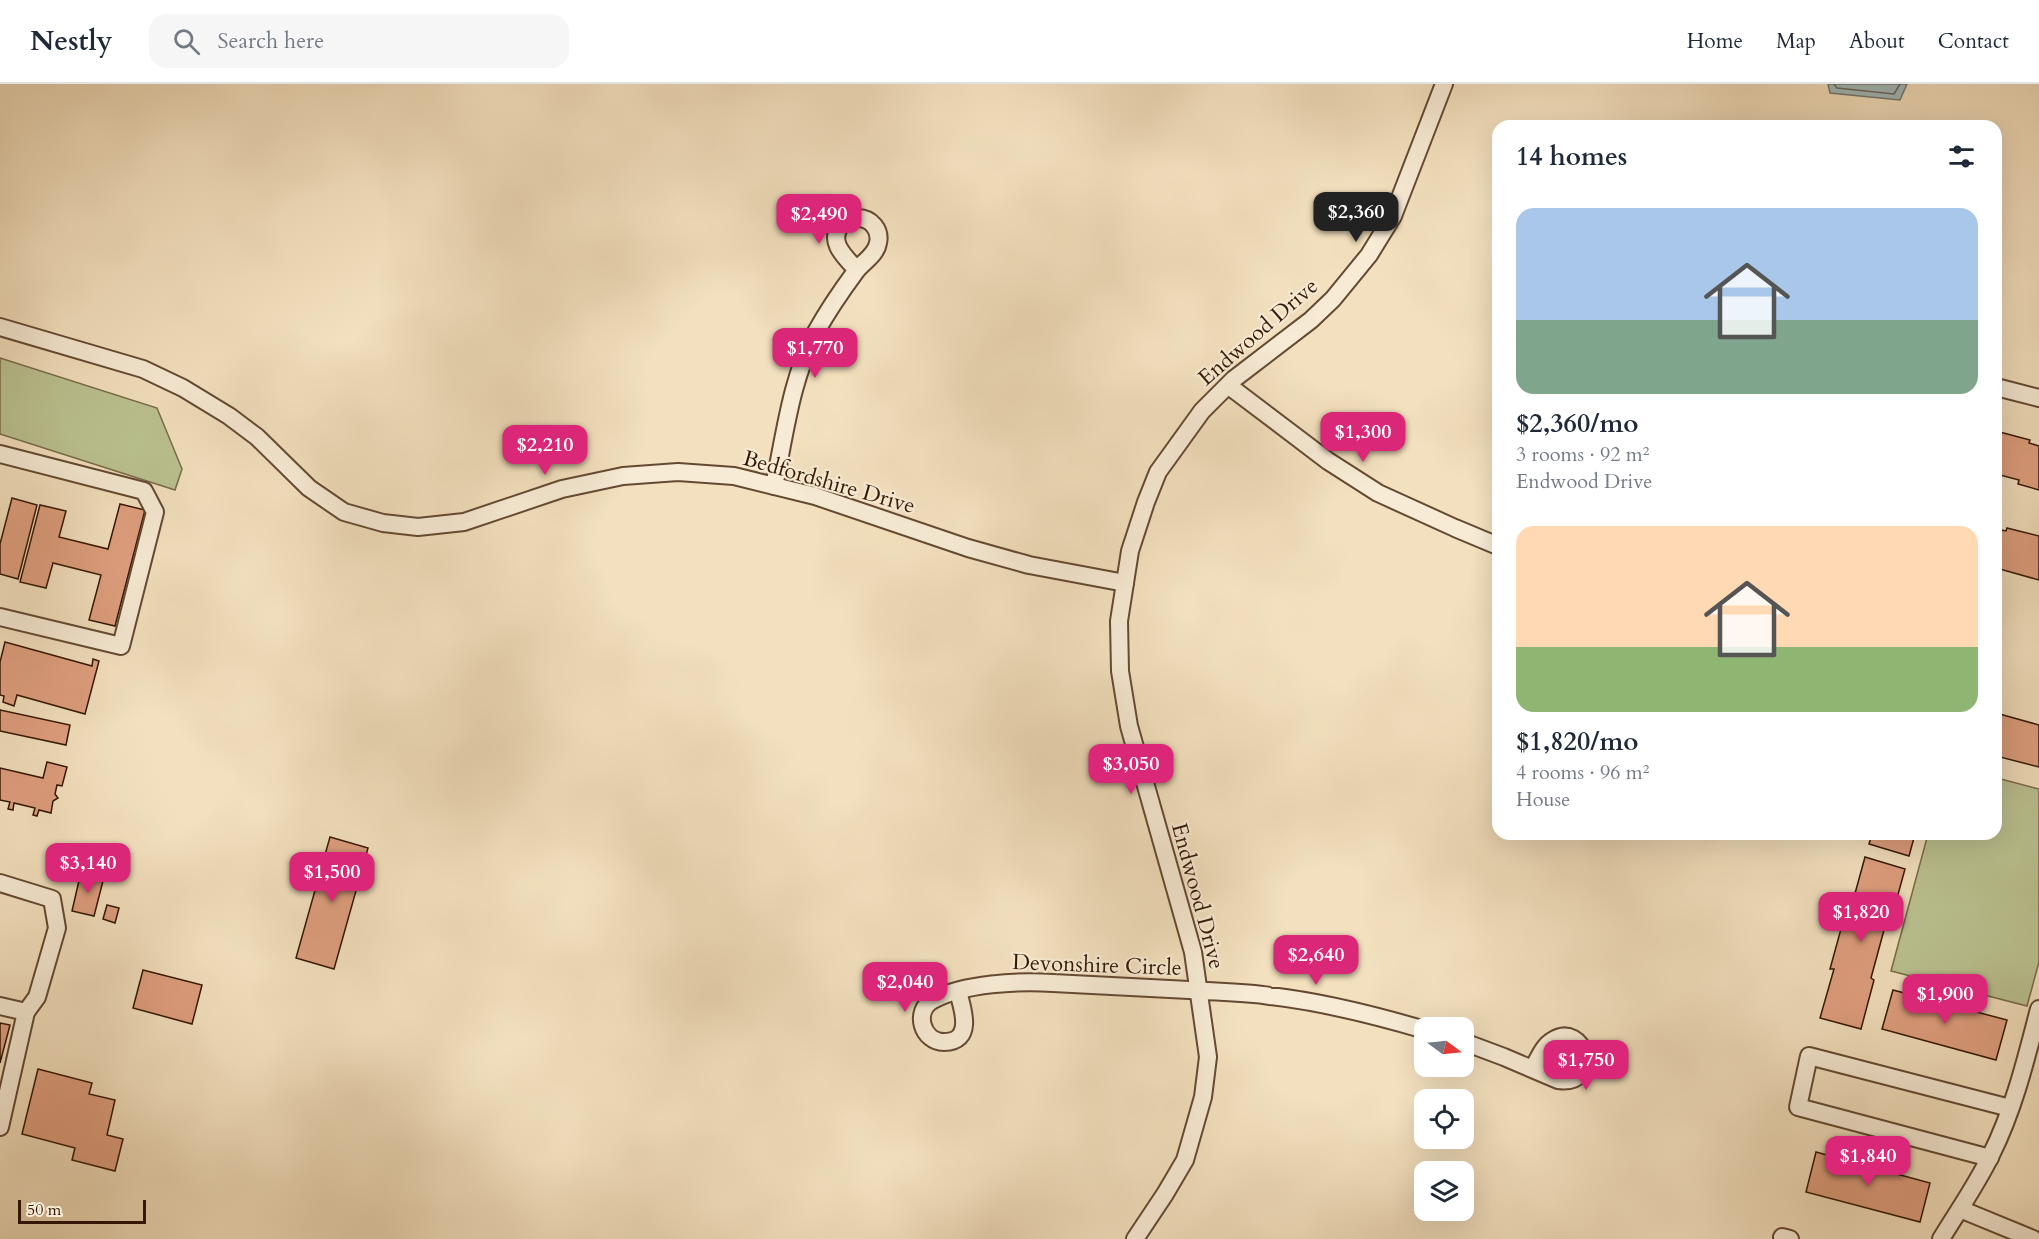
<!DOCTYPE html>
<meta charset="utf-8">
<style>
:root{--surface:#fff;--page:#f6f6f7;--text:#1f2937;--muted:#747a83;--line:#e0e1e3;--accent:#db2777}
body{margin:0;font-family:Cardo,serif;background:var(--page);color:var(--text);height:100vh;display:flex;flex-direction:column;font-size:22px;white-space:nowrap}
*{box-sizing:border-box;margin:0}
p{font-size:20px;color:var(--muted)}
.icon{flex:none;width:33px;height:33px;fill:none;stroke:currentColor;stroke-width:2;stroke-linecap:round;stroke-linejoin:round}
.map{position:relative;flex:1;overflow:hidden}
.sheet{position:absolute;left:1492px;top:36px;width:510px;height:720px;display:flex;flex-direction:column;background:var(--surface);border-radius:18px;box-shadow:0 6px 24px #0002}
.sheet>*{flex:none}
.needle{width:39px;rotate:105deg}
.buttons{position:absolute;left:1414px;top:933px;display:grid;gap:12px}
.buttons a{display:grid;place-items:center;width:60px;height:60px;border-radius:12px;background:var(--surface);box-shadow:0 6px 24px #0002;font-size:30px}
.scale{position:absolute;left:18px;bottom:15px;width:128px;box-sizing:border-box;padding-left:6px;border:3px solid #351703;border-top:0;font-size:16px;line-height:21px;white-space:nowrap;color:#351703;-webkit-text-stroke:4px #f7ebd5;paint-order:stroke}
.price{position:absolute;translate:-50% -51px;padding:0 14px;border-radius:12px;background:var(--accent);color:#fff;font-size:20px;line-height:39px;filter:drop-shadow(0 2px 3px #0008)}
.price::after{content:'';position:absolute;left:50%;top:36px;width:18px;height:14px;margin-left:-9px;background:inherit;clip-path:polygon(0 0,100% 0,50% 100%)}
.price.selected{background:#222;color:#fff}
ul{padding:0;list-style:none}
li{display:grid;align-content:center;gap:12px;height:318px;padding:0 24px}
li span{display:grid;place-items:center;height:186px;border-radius:18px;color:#555}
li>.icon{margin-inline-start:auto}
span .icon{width:108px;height:108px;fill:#fffc;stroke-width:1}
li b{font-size:26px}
h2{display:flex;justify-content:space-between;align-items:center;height:72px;padding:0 24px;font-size:26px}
header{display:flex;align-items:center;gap:36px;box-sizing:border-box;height:84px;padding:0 30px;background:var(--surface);border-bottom:2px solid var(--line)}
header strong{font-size:28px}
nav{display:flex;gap:33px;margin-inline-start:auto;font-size:21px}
.search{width:420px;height:54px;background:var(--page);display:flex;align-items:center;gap:15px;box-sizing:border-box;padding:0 21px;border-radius:18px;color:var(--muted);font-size:22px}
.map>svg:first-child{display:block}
</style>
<header>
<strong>Nestly</strong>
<div class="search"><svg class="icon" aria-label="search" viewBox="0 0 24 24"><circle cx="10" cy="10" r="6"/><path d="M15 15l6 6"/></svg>Search here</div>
<nav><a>Home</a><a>Map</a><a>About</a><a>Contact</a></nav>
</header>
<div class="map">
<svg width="2039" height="1155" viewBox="0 0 2039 1155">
<rect width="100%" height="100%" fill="#f3e0be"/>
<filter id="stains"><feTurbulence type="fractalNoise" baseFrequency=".00333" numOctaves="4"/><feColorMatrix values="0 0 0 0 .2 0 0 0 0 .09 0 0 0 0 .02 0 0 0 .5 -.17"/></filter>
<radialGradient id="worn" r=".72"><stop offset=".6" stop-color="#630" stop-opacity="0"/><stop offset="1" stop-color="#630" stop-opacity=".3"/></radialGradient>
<g fill="#bbc291" stroke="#786c4a" stroke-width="1.5">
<path d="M0,274L157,324L182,385L175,406L0,350Z"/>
<path d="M1997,694L2039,705V878L2027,922L1891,887L1928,750H1996Z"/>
</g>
<path fill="#a1babd" stroke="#767973" stroke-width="1.5" d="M1828,0H1907L1900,16L1830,9Z"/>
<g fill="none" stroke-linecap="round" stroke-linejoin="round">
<path stroke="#6b6860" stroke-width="1.5" d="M1834,0L1837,4L1894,10L1900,0"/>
</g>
<g fill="#df9f7f" stroke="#351703" stroke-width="1.5">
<path d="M1996,347L2030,356L2029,359L2039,362V406L2018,400L2019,396L1996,390Z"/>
<path d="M12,414L37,421L18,495L0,490V460Z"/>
<path d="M120,420L145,426L115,542L89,536L101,491L53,479L46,504L20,498L40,421L66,427L59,453L108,465Z"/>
<path d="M2007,444L2039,452V496L1996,484V445L2006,447Z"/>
<path d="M5,558L92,582L93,575L99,577L85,630L17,611L14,622L3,618L4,612L0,611V578Z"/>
<path d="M0,626L70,641L66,661L0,647Z"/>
<path d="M1996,629L2039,641V683L1996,672Z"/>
<path d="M47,678L67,683L62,702L57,701L55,710L58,714L53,717L51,729L39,726L37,732L33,731L35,724L14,719L13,726L8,725L10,718L0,716V684L43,694Z"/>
<path d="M1872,750H1915L1909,772L1869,760Z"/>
<path d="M330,753L368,764L334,885L296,874Z"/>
<path d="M1865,773L1905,785L1891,836L1887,835L1871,894L1874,896L1861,945L1820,934L1834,885H1830L1847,823L1851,824Z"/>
<path d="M81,788L104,793L94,832L72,827Z"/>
<path d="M107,821L119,824L115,839L103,835Z"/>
<path d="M143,886L202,901L192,940L133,924Z"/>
<path d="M1893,906L2007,936L1996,976L1882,945Z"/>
<path d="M0,939L10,941L0,979Z"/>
<path d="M38,985L92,999L89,1010L115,1016L107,1051L123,1055L115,1087L72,1076L75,1064L22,1050Z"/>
<path d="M1816,1068L1930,1099L1920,1138L1806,1108Z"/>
</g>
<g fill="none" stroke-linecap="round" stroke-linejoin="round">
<g stroke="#644932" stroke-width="20">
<g id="minor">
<path d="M0,243L143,285L183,304L229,332L257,353L309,404L344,428L383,439L418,443L464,438L562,405L623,392L678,388L734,392L815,412L968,464L1029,481L1125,499"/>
<path d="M1229,302L1328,377L1378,409L1455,444L1498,462"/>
<path d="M2000,304L2039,314"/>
<path d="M0,370L144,407L155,428L121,562L0,533"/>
<path d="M774,402C785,350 791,295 816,248C827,228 842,206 856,187C863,178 876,171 878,159C881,146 871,134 858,134C853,134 846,136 842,140C826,157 846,174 857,186"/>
<path d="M0,799L52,815L57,844L37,913L26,928"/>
<path d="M958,908C963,925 974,958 944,958C922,958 913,927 933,916C965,899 1018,897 1053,899C1098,901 1144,904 1189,906C1216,908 1244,908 1270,912C1323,918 1374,931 1425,946"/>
<path d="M0,922L26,928L0,1043"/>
<path d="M1464,958L1504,973L1558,996C1603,1002 1585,935 1552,957C1543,962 1538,976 1533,984"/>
<path d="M1990,1074L1798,1023L1809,972L2010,1024"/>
<path d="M1960,1125L2033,1155"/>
<path d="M1782,1153L1790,1155"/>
<path d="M1135,1155L1165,1110L1185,1076L1203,1013L1208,973L1193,868L1129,642L1120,587L1119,537L1130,467L1146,418L1158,388L1202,327L1234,295L1311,236L1333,215L1369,171L1393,132L1444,0"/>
<path d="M1941,1155C1958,1127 1977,1100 1991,1071C2014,1025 2026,975 2039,925"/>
</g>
</g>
<use href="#minor" stroke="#f7ebd5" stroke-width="16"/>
</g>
<g text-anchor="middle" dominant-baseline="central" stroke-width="4.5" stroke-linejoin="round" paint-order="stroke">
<g font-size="22" fill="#351703" stroke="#f7ebd5">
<text transform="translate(1258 248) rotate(-41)">Endwood Drive</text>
<text transform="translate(829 398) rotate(16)">Bedfordshire Drive</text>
<text transform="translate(1198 812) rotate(75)">Endwood Drive</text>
<text transform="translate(1097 881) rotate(2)">Devonshire Circle</text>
</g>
</g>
<rect width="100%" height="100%" filter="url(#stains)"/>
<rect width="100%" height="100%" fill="url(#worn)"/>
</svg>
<div class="buttons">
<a><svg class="needle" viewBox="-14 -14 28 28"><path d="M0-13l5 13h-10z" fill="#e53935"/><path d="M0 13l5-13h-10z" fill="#747a83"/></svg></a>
<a><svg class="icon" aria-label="locate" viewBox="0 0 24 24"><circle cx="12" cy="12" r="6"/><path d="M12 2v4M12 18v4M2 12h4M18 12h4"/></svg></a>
<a><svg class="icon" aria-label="layers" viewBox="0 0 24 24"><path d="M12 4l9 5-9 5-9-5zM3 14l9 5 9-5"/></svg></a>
</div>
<div class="scale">50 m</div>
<b class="price selected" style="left:1356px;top:159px">$2,360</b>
<b class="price" style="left:819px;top:161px">$2,490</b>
<b class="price" style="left:815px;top:295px">$1,770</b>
<b class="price" style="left:1363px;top:379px">$1,300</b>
<b class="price" style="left:545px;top:392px">$2,210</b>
<b class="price" style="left:1131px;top:711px">$3,050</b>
<b class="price" style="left:88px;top:810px">$3,140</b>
<b class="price" style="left:332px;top:819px">$1,500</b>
<b class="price" style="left:1861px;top:859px">$1,820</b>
<b class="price" style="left:1316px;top:902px">$2,640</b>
<b class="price" style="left:905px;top:929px">$2,040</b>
<b class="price" style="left:1945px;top:941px">$1,900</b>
<b class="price" style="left:1586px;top:1007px">$1,750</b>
<b class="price" style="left:1868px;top:1103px">$1,840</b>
<section class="sheet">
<h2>14 homes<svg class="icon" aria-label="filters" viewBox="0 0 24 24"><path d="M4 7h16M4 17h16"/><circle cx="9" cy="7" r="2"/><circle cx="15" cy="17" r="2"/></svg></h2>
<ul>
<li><span style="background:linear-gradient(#a9c7e8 60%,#7fa58c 0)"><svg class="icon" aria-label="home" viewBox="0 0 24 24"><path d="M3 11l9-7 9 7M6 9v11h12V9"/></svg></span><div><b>$2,360/mo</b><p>3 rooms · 92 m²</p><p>Endwood Drive</p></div></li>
<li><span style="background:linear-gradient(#ffd9b3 65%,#8fb573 0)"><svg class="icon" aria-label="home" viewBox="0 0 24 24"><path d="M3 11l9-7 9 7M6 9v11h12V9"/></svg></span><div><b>$1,820/mo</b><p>4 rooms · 96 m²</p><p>House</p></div></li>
</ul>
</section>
</div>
